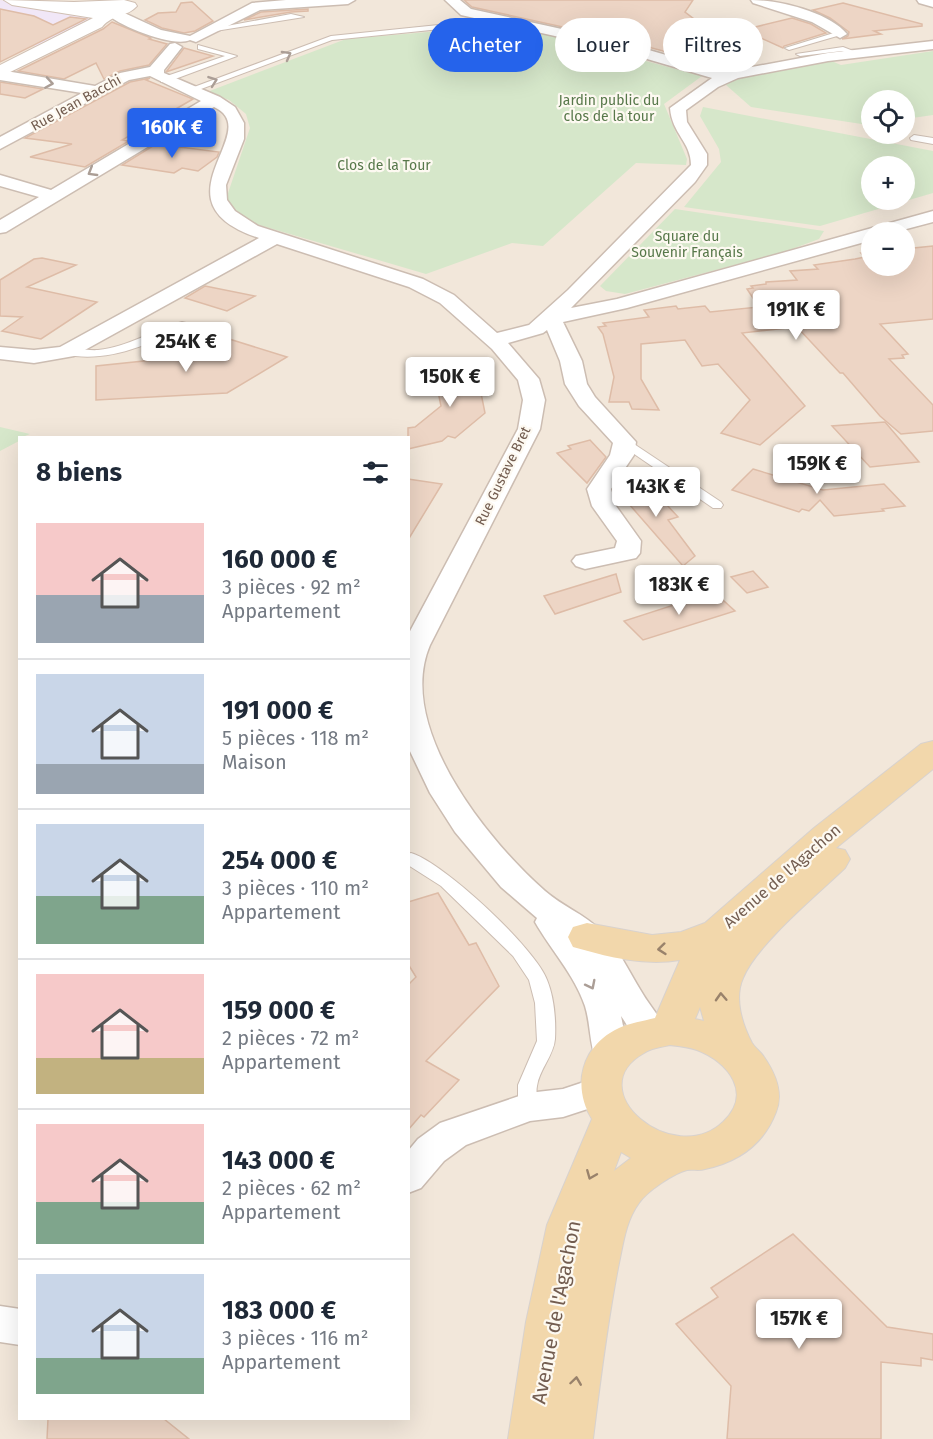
<!DOCTYPE html>
<html lang="fr">
<meta charset="utf-8">
<style>
:root{--surface:#fff;--page:#f6f6f7;--text:#1f2937;--muted:#747a83;--line:#e0e1e3;--accent:#2563eb}
body{margin:0;font-family:"Fira Sans",sans-serif;background:var(--page);color:var(--text);height:100vh;display:flex;flex-direction:column;font-size:22px;white-space:nowrap}
*{box-sizing:border-box;margin:0}
p{font-size:20px;color:var(--muted)}
.icon{flex:none;width:33px;height:33px;fill:none;stroke:currentColor;stroke-width:2;stroke-linecap:round;stroke-linejoin:round}
.map{position:relative;flex:1;overflow:hidden}
.drawer{position:absolute;left:18px;top:436px;width:392px;height:984px;display:flex;flex-direction:column;background:var(--surface);border-radius:0px;box-shadow:0 6px 24px #0002}
.drawer>*{flex:none}
.banner{position:absolute;left:428px;top:18px;width:416px;height:54px;display:flex;gap:12px}
.controls{position:absolute;left:861px;top:90px;display:grid;gap:12px}
.controls a{display:grid;place-items:center;width:54px;height:54px;border-radius:50%;background:var(--surface);box-shadow:0 6px 24px #0002;font-size:30px}
.price{position:absolute;translate:-50% -51px;padding:0 14px;border-radius:6px;background:#fff;color:#222;font-size:20px;line-height:39px;filter:drop-shadow(0 2px 3px #0008)}
.price::after{content:'';position:absolute;left:50%;top:36px;width:18px;height:14px;margin-left:-9px;background:inherit;clip-path:polygon(0 0,100% 0,50% 100%)}
.price.current{background:var(--accent);color:#fff}
ul{padding:0;list-style:none}
li{display:flex;align-items:center;gap:18px;height:150px;padding:0 18px}
li+li{border-top:2px solid var(--line)}
li span{display:grid;place-items:center;flex:none;width:168px;height:120px;border-radius:0px;color:#555}
li>.icon{margin-inline-start:auto}
span .icon{width:72px;height:72px;fill:#fffc;stroke-width:1}
li b{font-size:26px}
h2{display:flex;justify-content:space-between;align-items:center;height:72px;padding:0 18px;font-size:26px}
.pill{padding:0 21px;border-radius:27px;background:var(--surface);box-shadow:0 6px 24px #0002;font-size:21px;line-height:54px}
.pill.current{background:var(--accent);color:#fff}
.map>svg:first-child{display:block}
</style>
<div class="map">
<svg width="933" height="1439" viewBox="0 0 933 1439">
<rect width="100%" height="100%" fill="#fbf5eb"/>
<path fill="#f2e7da" fill-rule="evenodd" d="M0,0H933V1439H0ZM872,100H904V134H872ZM872,166H904V200H872ZM872,232H904V266H872ZM20,438H408V1419H20Z"/>
<path fill="#f1e7f7" d="M0,0L86,16L90,19L36,46L0,38Z"/>
<g fill="#d6e7ca" fill-rule="evenodd">
<path d="M511,25L702,76L664,104L687,159L686,165L636,163L543,246L512,243L426,274L242,220L226,199L250,128L246,114L229,100L207,92L346,39Z"/>
<path d="M933,51V115L905,119L904,100H872L871,124L868,125L751,107L726,85L738,78L829,60L841,65Z"/>
<path d="M703,107L933,151V193L820,226L684,207L721,162L719,149L700,116ZM872,166H904V200H872Z"/>
<path d="M675,209L824,231L819,239L784,252L625,294L606,291L600,286Z"/>
<path d="M0,427L30,434L20,438L19,441L0,451Z"/>
</g>
<g fill="#edd5c5" stroke="#debca7" stroke-width="1.5">
<path d="M464,0H693L685,12L748,60L693,59L622,40L472,7Z"/>
<path d="M192,2L213,21L195,31L184,33L162,28L145,20L158,13L176,12L181,3Z"/>
<path d="M843,3L922,24V26L874,31L881,34L842,39L848,36L849,32L830,18L813,10Z"/>
<path d="M0,9L34,16L53,25L70,17L86,19L0,62Z"/>
<path d="M308,9V11L291,12L244,20L261,12Z"/>
<path d="M792,18L811,24L826,33L784,46L783,48L743,30Z"/>
<path d="M112,22L151,38L149,39L167,44L149,65L120,71L104,79L96,63L64,79L18,71L103,29Z"/>
<path d="M184,48L213,56L166,72Z"/>
<path d="M150,78L146,80L193,99L122,140L129,141L85,167L30,157L72,144L25,138L130,82Z"/>
<path d="M0,82L43,89L25,98L0,94Z"/>
<path d="M156,144L219,152L217,157L198,171L182,168L174,173L122,165Z"/>
<path d="M933,246V319L880,324L908,354L902,355L904,358L889,359L933,405V431L901,434L880,416L843,373H840L797,327L742,333L805,406L760,445L721,433L750,400L718,364L702,366L685,340L641,344V379L659,410L632,409L629,402H609L614,377L603,334L598,327L606,326L603,323L649,317L644,310L676,306L678,309L705,306L710,312L759,307L747,289L753,288L751,286L766,284V282L797,280L790,271L818,269L814,265L855,259L865,257L861,253L872,252V266H904V249Z"/>
<path d="M42,258L76,265L27,287L97,302L41,339L2,331L22,317L0,316V280L34,259Z"/>
<path d="M205,286L255,296L227,311L185,298Z"/>
<path d="M226,338L287,357L227,393L96,400V366L192,356Z"/>
<path d="M460,365L473,373L474,383H479L485,413L455,438L448,436L442,441L408,449V428L415,427L441,406L435,377H441L440,370L449,366Z"/>
<path d="M885,422L919,462L870,467L832,426Z"/>
<path d="M590,440L606,457L587,483L557,453L571,449L568,446Z"/>
<path d="M753,469L823,490L884,484L905,506L882,509L884,511L834,516L820,500L809,511L802,509L799,512L732,490Z"/>
<path d="M623,475L644,492L654,491L678,517L668,520L695,556L683,566L615,488Z"/>
<path d="M408,479L442,484L408,540Z"/>
<path d="M753,571L768,587L747,593L731,577Z"/>
<path d="M616,574L621,592L555,614L544,596Z"/>
<path d="M714,592L735,611L643,640L624,621Z"/>
<path d="M438,893L469,945L476,943L499,986L426,1061L459,1080L424,1117L421,1115L408,1130V985L416,977L408,964V902Z"/>
<path d="M793,1234L887,1327L933,1334V1360L921,1358V1366L881,1362V1439H727L731,1386L676,1324L718,1297L711,1288Z"/>
<path d="M48,1419H164L189,1439H47Z"/>
</g>
<g fill="none" stroke-linecap="round" stroke-linejoin="round">
<g stroke="#ccbdb2" stroke-width="2">
<g id="lane">
<path d="M291,14L304,17L209,32L205,30Z"/>
<path d="M507,18L510,22L332,40L193,92L186,90L331,36Z"/>
<path d="M837,32L844,34L789,50L785,48Z"/>
<path d="M198,45L237,56L167,82H161V78L225,56L198,49Z"/>
<path d="M843,47L861,54L857,56L842,51L800,56L796,54Z"/>
<path d="M914,135L933,138V144L911,140L910,138Z"/>
<path d="M182,322L186,323V327C147,345 106,364 63,354L62,352C69,346 87,351 98,350C128,347 153,330 182,322Z"/>
<path d="M625,438L721,502L723,505L721,508H713L621,445V439Z"/>
<path d="M411,853C443,862 536,949 547,980C554,997 556,1020 555,1039C554,1055 539,1070 537,1086C535,1095 540,1103 535,1112L528,1115L521,1112L518,1107V1085L537,1041L535,1003L529,980L513,956L441,886L408,865V854Z"/>
</g>
</g>
<g stroke="#ccbdb2" stroke-width="3">
<g id="street">
<path d="M286,0H355L348,4L260,10L196,42L190,40C174,48 118,26 106,13L113,9L118,10L161,30L190,36L252,3Z"/>
<path d="M445,0H460L471,9L621,42L725,72L828,53L933,41V49L828,61L738,78L718,87L686,110L687,122L707,154V165L695,182L571,308L617,299L933,211V222L895,232H872V240L627,308L563,322L582,361L587,384L595,397L636,442L634,455L611,489L616,506L641,541L640,553L636,558L585,569L576,566L572,561L576,556L615,548L617,541L592,506L587,489L610,455L613,443L579,406L565,384L560,361L547,330L543,333L508,343L539,379L545,400L540,429L430,645C395,727 488,841 545,891C562,906 584,914 600,930C618,947 628,970 641,991C649,1005 660,1017 668,1032L663,1041C638,1049 634,1035 621,1016L629,1055L624,1065L611,1069L598,1065C589,1046 591,1025 585,1006C574,974 551,950 535,922L537,918L501,887L455,832L430,793L408,747V635L518,429L523,400L518,380L492,349L440,303L409,287L277,244L74,356L34,363L0,359V347L34,350L60,347L259,238C149,202 267,131 214,107L6,232L0,233V220L39,197L0,186V175L51,190L201,101L150,76L129,80L0,149V137L82,93L0,80V70L95,86L120,73L150,67L170,44L175,43L182,47L164,70V73L220,97L235,107L244,123V139L226,185L227,200L235,211L258,226L423,279L454,295L497,333L529,325L568,290L691,165C691,142 672,134 670,108L712,78L613,49L461,15Z"/>
<path d="M751,0C779,0 829,12 847,34L840,38L812,22L753,3Z"/>
<path d="M917,0H933V7L919,3Z"/>
<path d="M599,1077L612,1081L617,1091L612,1101L563,1117L530,1121L466,1145L444,1161L421,1188L408,1193V1151L418,1139L440,1123L528,1093L563,1089Z"/>
<path d="M0,1306L20,1309V1345L0,1342Z"/>
</g>
</g>
<g stroke="#d0bfb2" stroke-width="2">
<path id="secondary" d="M4,0L74,2L124,0L135,3L137,6C126,18 114,13 102,27L0,77V65L93,18L12,5Z"/>
</g>
<g stroke="#d8d2ce" stroke-width="2">
<path id="primary" d="M933,741V769L836,848L845,850L850,859L845,868C818,894 757,944 743,978C734,998 742,1024 752,1043C755,1048 761,1052 764,1057C775,1073 784,1092 776,1112C764,1144 738,1162 705,1169C699,1171 693,1169 687,1170C674,1173 646,1192 639,1203C625,1222 623,1246 618,1268C607,1325 600,1382 593,1439H508L526,1322L547,1225L592,1119C571,1086 582,1045 619,1028C630,1023 643,1021 655,1018L680,960C644,966 608,957 573,947L568,937L573,927L587,923L652,935L681,932L705,923L814,828L921,744ZM700,1007L704,1021L695,1019ZM670,1045C679,1046 689,1047 697,1050C729,1062 753,1094 723,1122C674,1169 578,1090 644,1053C651,1048 662,1047 670,1045ZM621,1152L631,1158L614,1171Z"/>
</g>
<use href="#lane" fill="#fff" fill-rule="evenodd"/>
<use href="#street" fill="#fff" fill-rule="evenodd"/>
<use href="#secondary" fill="#fff" fill-rule="evenodd"/>
<use href="#primary" fill="#f2d7ab" fill-rule="evenodd"/>
</g>
<defs><path id="oneway-chevron" d="M-2-3.5L2.5 0L-2 3.5" fill="none" stroke-width="1.6" stroke-linecap="round" stroke-linejoin="round" transform="scale(1.5)"/></defs>
<g stroke="#ab9e96">
<use href="#oneway-chevron" transform="translate(287 55) rotate(-29)"/>
<use href="#oneway-chevron" transform="translate(213 81) rotate(-20)"/>
<use href="#oneway-chevron" transform="translate(49 83) rotate(9)"/>
<use href="#oneway-chevron" transform="translate(92 172) rotate(149)"/>
<use href="#oneway-chevron" transform="translate(591 985) rotate(63)"/>
</g>
<g stroke="#99826b">
<use href="#oneway-chevron" transform="translate(662 949) rotate(174)"/>
<use href="#oneway-chevron" transform="translate(721 997) rotate(-93)"/>
<use href="#oneway-chevron" transform="translate(591 1175) rotate(112)"/>
<use href="#oneway-chevron" transform="translate(576 1381) rotate(-82)"/>
</g>
<g text-anchor="middle" dominant-baseline="central" stroke-width="4.5" stroke-linejoin="round" paint-order="stroke">
<g font-size="14" fill="#57784a" stroke="#fdf9f1">
<text x="609" y="100">Jardin public du<tspan x="609" dy="16">clos de la tour</tspan></text>
<text x="384" y="165">Clos de la Tour</text>
<text x="687" y="236">Square du<tspan x="687" dy="16">Souvenir Français</tspan></text>
</g>
<g font-size="14" fill="#735d50" stroke="#fdf9f1">
<text transform="translate(76 103) rotate(-29)">Rue Jean Bacchi</text>
<text transform="translate(503 476) rotate(-64)">Rue Gustave Bret</text>
</g>
<g font-size="16" fill="#735d50" stroke="#fdf9f1">
<text transform="translate(782 876) rotate(-41)">Avenue de l'Agachon</text>
</g>
<g font-size="20" fill="#735d50" stroke="#fdf9f1">
<text transform="translate(556 1312) rotate(-79)">Avenue de l'Agachon</text>
</g>
</g>
</svg>
<div class="controls">
<a><svg class="icon" aria-label="locate" viewBox="0 0 24 24"><circle cx="12" cy="12" r="6"/><path d="M12 2v4M12 18v4M2 12h4M18 12h4"/></svg></a>
<a>+</a>
<a>−</a>
</div>
<b class="price current" style="left:172px;top:159px">160K €</b>
<b class="price" style="left:796px;top:341px">191K €</b>
<b class="price" style="left:186px;top:373px">254K €</b>
<b class="price" style="left:450px;top:408px">150K €</b>
<b class="price" style="left:817px;top:495px">159K €</b>
<b class="price" style="left:656px;top:518px">143K €</b>
<b class="price" style="left:679px;top:616px">183K €</b>
<b class="price" style="left:799px;top:1350px">157K €</b>
<div class="banner">
<a class="pill current">Acheter</a>
<a class="pill">Louer</a>
<a class="pill">Filtres</a>
</div>
<section class="drawer">
<h2>8 biens<svg class="icon" aria-label="filters" viewBox="0 0 24 24"><path d="M4 7h16M4 17h16"/><circle cx="9" cy="7" r="2"/><circle cx="15" cy="17" r="2"/></svg></h2>
<ul>
<li><span style="background:linear-gradient(#f6c9c9 60%,#9aa5b1 0)"><svg class="icon" aria-label="home" viewBox="0 0 24 24"><path d="M3 11l9-7 9 7M6 9v11h12V9"/></svg></span><div><b>160 000 €</b><p>3 pièces · 92 m²</p><p>Appartement</p></div></li>
<li><span style="background:linear-gradient(#c9d6e8 75%,#9aa5b1 0)"><svg class="icon" aria-label="home" viewBox="0 0 24 24"><path d="M3 11l9-7 9 7M6 9v11h12V9"/></svg></span><div><b>191 000 €</b><p>5 pièces · 118 m²</p><p>Maison</p></div></li>
<li><span style="background:linear-gradient(#c9d6e8 60%,#7fa58c 0)"><svg class="icon" aria-label="home" viewBox="0 0 24 24"><path d="M3 11l9-7 9 7M6 9v11h12V9"/></svg></span><div><b>254 000 €</b><p>3 pièces · 110 m²</p><p>Appartement</p></div></li>
<li><span style="background:linear-gradient(#f6c9c9 70%,#c2b280 0)"><svg class="icon" aria-label="home" viewBox="0 0 24 24"><path d="M3 11l9-7 9 7M6 9v11h12V9"/></svg></span><div><b>159 000 €</b><p>2 pièces · 72 m²</p><p>Appartement</p></div></li>
<li><span style="background:linear-gradient(#f6c9c9 65%,#7fa58c 0)"><svg class="icon" aria-label="home" viewBox="0 0 24 24"><path d="M3 11l9-7 9 7M6 9v11h12V9"/></svg></span><div><b>143 000 €</b><p>2 pièces · 62 m²</p><p>Appartement</p></div></li>
<li><span style="background:linear-gradient(#c9d6e8 70%,#7fa58c 0)"><svg class="icon" aria-label="home" viewBox="0 0 24 24"><path d="M3 11l9-7 9 7M6 9v11h12V9"/></svg></span><div><b>183 000 €</b><p>3 pièces · 116 m²</p><p>Appartement</p></div></li>
</ul>
</section>
</div>
